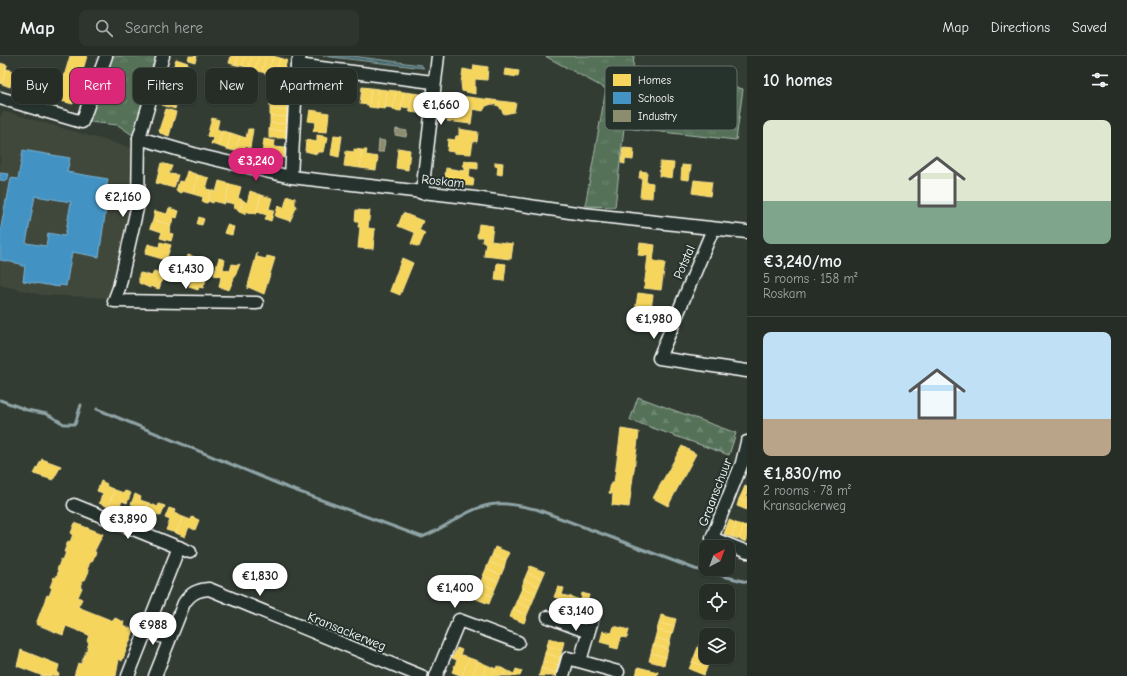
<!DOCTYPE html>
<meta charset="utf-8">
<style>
:root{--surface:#262d26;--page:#2e352e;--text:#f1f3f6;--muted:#a4a8a7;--line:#424943;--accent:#db2777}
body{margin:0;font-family:"Comic Neue",sans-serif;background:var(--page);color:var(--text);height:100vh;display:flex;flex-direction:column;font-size:15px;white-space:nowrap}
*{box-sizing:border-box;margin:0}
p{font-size:13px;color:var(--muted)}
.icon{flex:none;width:22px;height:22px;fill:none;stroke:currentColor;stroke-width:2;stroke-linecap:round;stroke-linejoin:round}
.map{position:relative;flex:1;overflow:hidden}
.side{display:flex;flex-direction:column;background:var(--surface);width:380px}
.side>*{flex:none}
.banner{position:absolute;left:12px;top:12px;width:380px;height:36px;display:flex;gap:8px}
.needle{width:26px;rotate:41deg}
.controls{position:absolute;left:699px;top:484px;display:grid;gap:8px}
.controls a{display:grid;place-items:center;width:36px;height:36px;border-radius:8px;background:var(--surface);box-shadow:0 1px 3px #0004,0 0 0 1px var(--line);font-size:20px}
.price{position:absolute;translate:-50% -34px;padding:0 9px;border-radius:14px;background:#fff;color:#222;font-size:13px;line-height:26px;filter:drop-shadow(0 1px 2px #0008)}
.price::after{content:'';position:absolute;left:50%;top:24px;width:12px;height:9px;margin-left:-6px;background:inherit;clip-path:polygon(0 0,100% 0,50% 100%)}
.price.current{background:var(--accent);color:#fff}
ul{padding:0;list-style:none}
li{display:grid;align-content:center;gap:8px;height:212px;padding:0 16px}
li+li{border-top:1px solid var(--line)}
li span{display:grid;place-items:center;height:124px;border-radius:8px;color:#555}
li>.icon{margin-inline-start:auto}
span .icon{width:72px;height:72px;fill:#fffc;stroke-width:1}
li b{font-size:17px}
h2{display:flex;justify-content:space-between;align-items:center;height:48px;padding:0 16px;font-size:17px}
.chip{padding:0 14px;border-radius:8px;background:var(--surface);box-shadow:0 1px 3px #0004,0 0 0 1px var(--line);font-size:14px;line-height:36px}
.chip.current{background:var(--accent);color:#fff}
header{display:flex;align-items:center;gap:24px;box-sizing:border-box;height:56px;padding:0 20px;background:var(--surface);border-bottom:1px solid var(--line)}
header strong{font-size:19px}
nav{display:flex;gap:22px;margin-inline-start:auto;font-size:14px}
.search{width:280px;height:36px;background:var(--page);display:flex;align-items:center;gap:10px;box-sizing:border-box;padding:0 14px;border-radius:8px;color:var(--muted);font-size:15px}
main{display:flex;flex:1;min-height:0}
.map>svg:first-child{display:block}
</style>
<header>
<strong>Map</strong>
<div class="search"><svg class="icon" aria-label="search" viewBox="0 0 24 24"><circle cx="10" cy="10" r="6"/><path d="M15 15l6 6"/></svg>Search here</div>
<nav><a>Map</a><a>Directions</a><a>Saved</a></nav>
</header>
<main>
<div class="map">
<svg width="747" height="620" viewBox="0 0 747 620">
<defs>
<pattern id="grass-tufts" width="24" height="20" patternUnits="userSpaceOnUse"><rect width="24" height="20" fill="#557259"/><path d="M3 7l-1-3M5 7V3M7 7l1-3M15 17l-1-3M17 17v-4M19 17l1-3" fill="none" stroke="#6e8772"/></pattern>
<pattern id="forest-firs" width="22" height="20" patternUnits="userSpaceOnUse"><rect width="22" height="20" fill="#557259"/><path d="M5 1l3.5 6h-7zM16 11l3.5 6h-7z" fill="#6e8772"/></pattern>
<pattern id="water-ripples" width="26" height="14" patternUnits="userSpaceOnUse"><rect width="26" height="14" fill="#46676c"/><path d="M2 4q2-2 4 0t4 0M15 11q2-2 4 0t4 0" fill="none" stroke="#627e82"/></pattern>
</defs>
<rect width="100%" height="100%" fill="#323c33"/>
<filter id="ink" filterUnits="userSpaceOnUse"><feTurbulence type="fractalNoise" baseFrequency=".025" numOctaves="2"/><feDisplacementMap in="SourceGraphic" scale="8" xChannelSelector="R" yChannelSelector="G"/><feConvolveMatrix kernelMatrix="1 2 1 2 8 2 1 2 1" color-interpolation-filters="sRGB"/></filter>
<g filter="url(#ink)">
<path fill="#41473b" d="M3,55L132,92L135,106L132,160L109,242L42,239L0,229V61Z"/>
<g fill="url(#grass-tufts)" stroke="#aab8ac">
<path d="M111,0H158L135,78H131L118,69L88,66Z"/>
<path d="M545,0H634L633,11L743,33L736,84L624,72L615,151L585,150L606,33Z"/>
</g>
<path fill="url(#forest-firs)" stroke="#aab8ac" d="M638,341L736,377L729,399L630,364Z"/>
<path fill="url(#water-ripples)" stroke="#90a4a7" d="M323,0H352L421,9L424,12Z"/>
<g fill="#f6d55c" stroke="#f9e28d">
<path d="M70,0H87L73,48L57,44Z"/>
<path d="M189,0H197L195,6L188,4Z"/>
<path d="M231,0H238L236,9L229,7Z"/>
<path d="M238,0H245L242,10L236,9Z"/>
<path d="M245,0H252L249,12L242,10Z"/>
<path d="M252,0H259L255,14L249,12Z"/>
<path d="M259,0H266L262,16L255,14Z"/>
<path d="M266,0H273L268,18L262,16Z"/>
<path d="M273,0L280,2L275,20L268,18Z"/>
<path d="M280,2L287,4L282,22L275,20Z"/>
<path d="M176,3L188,7L184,22L171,19Z"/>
<path d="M0,7L7,9L2,28L0,27Z"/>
<path d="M7,9L6,13L15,15L10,31L2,28Z"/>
<path d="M474,9L488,11L487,24L475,23V38L462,35L461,27L463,13L473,15Z"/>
<path d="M505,13L519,15L518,21L504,19Z"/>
<path d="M171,19L184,22L181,33L185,34L184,39L167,34Z"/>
<path d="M317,22L335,25L334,35L315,33V24Z"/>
<path d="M39,31L48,34L46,41L37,38Z"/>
<path d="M362,31L371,32L369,51V49L360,48Z"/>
<path d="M371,32L379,33L377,52L369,51Z"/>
<path d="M379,33L387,34L385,53L377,52Z"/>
<path d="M167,34L184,39L183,43L178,42L175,53L162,49Z"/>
<path d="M387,34L396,35L393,54V52L386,51L385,53Z"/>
<path d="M396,35L404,36L401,55L393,54Z"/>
<path d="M404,36L412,37L410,56V52L402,51L401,55Z"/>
<path d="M412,37L420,38L418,57L410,56Z"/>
<path d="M270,39H287V47L270,46Z"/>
<path d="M460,40L516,47L514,56L504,58L499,50L492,48L486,50L483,55L473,53L471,68L447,65L449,50L459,51Z"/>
<path d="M270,46L287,47V54L270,53Z"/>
<path d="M166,53L176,56L169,80L160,77L159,74Z"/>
<path d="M270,53L287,54V61L270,60Z"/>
<path d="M310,54L329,57L327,76L313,75L316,66L308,65Z"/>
<path d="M270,60L287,61V68L270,67Z"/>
<path d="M212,62L219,64L217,73L222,75L218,90L211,88L213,82L207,80Z"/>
<path d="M270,67L287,68V75L269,74Z"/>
<path d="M248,73H253L250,92L245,90L243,98L235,95L240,80L246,82Z"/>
<path d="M459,73L478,76L477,86L473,85L471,98L454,97V96L447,95L448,83L455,84L456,80H459Z"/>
<path d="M269,74L287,75L286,82H269Z"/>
<path d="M222,75L231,77L227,93L218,90Z"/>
<path d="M231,77L240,80L235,95L227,93Z"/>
<path d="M317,79L328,81L327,87H325L323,96H317V98L305,95L306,84L317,86Z"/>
<path d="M334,79L342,80L339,101L331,99Z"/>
<path d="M264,83L275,85L274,91L285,92L284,102L262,99Z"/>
<path d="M398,92L410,94L408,114L396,112Z"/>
<path d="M623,92L634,93L633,104L625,103V108L621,107Z"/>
<path d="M354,93L362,94L360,112L344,110L346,95L354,96Z"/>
<path d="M362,94H367L366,99L378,101L376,114L360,112Z"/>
<path d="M464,105L478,106V113L470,112L469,122L474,123L473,130L444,128L446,112L465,115V111H463Z"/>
<path d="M495,106L503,107L502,119L497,118L498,111L495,110Z"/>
<path d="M660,106L674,107L672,122L659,120Z"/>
<path d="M161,107L172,110L169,118L178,119L174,132L156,127Z"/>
<path d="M682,109L691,110L689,124L681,123Z"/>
<path d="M187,115L198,119L193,138L182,135L181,137L176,135L179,125L184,126Z"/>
<path d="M640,115L647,116L646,126L653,127L652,142L640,141L642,122H639Z"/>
<path d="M198,119L209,122L206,133L211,134L207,147L202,146L203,141L193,138Z"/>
<path d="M694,124L712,126L710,140L692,137Z"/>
<path d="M219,125L230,128L224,148L214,145L213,147L208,145L207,147L211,134L216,136Z"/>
<path d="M230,128L241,131L238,142L243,144L239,156V154L234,152L235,148L225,146L224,148Z"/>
<path d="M250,135L261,139L256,158L245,155V158L239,156L243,144L247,147Z"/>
<path d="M261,139L272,142L269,153L274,154L271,165L265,163L267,159L257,156L256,158Z"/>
<path d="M289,140L295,142V149L297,150L290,165L275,160L278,150L284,152L287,141Z"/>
<path d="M169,152L179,155L177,162L174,161L171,169L153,164L155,155L167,158Z"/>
<path d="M356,154L370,155L368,172L375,173L373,193L358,192L360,171H358L359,165H355Z"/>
<path d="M403,157L423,165L419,174L425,177L419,191L411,188L415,177L398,170Z"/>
<path d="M199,161L204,163L202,169L197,168Z"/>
<path d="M153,164L171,169L169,177L173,178L171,185L160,182L162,176L150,172Z"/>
<path d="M479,168L493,170L491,185L513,188L511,203L484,200L486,187L482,186L483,181H477Z"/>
<path d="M227,169L234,171L232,179L224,177Z"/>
<path d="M160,186L171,189L166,204L145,198L148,188L159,191Z"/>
<path d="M640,187L655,189L653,205L665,207L661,234L644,232L648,200L638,199Z"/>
<path d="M257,197V201L266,203L267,200L275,202L264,238L248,231L247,233Z"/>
<path d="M188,199L195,201L192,212L209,216L203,232L199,231L198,234L189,231L192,221L183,218Z"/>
<path d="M219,202L225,204L223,213L230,215L232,208L238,209L240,208L229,234L219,231L221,221L214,219Z"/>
<path d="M402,202L413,207L400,239L390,235Z"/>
<path d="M497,207L506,208L504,225L495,224Z"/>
<path d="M154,215L164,218L159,233L150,230V232L139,227V218L141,217L152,220Z"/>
<path d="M638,237L653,239L650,259L635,256Z"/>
<path d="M621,373L639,376L629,451L612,449L613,438L609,437L611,427H614Z"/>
<path d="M682,390L696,398L668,450L653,442Z"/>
<path d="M42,403L61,410L53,424L34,418Z"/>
<path d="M101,425L107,428L106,430L115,434L108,451L99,447L103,437L97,435Z"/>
<path d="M745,430L747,431V439L742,437Z"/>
<path d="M115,434L124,437L125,435L131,437L127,447L122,445L118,454L108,451Z"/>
<path d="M742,437L747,439V446L739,443Z"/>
<path d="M135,438L141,441L140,444L149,447L142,464L133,460L136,450L131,448Z"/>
<path d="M739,443L747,446V454L737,450Z"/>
<path d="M149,447L158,451L159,448L165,450L161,460L156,458L152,468L142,464Z"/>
<path d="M169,452L175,454L174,457L183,461L176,477L166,474L170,464L165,462Z"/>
<path d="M183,461L191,464L192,461L199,464L195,474L189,471L185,481L176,477Z"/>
<path d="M729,464L736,467L732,481L724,478Z"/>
<path d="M75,467L103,478L94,496H96L92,506H90L87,514L89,515L85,524H83L80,532H82L78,541L82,543L78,551L113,565L115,562L124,566L123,569L134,574L122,605L119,603L116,620H74L78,607L81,608L87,593L89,586L87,585L89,579L66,570L63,579L36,568L47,539L49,540L52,532L50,531L54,521L56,522L59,514H57L61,503L63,504L66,496H64L68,485L70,486L73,478L71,477Z"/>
<path d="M736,467L744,470L739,483L732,481Z"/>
<path d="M744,470L747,471L746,486L739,483Z"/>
<path d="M495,491L510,497L506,504L492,499Z"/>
<path d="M492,499L506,504L504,512L489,506Z"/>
<path d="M489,506L504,512L501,519L486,513Z"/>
<path d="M530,510L545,516L542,523L527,517Z"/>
<path d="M486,513L501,519L498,526L483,520Z"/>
<path d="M527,517L542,523L539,530L524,524Z"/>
<path d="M483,520L498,526L495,533L480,527Z"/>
<path d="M524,524L539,530L536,537L522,532Z"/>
<path d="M480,527L495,533L492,540L477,534Z"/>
<path d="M558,531L564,532L562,539L571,541L566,560L557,557L560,543L554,541Z"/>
<path d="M522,532L536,537L533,545L519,539Z"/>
<path d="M477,534L492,540L489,548L474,542Z"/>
<path d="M582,537L589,539L586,550L580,549L576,563L566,560L571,541L581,544Z"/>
<path d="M519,539L533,545L530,552L516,546Z"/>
<path d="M516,546L530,552L527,559L513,553Z"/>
<path d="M513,553L527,559L524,567L510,561Z"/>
<path d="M661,559L676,563L674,571L659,567Z"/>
<path d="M659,567L674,571L672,578L657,574Z"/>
<path d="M614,570L629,574L627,582L621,581L618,593L610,591L611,589L600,586L603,575L612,577Z"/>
<path d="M657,574L672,578L670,586L655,582Z"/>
<path d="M704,576L711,579H706V586L701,584Z"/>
<path d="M549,582L564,586L562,594L547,590Z"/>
<path d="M655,582L670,586L668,593L653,589Z"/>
<path d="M701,584L706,586V594L698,591Z"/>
<path d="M653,589L668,593L666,601L651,597Z"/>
<path d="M547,590L562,594L560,602L545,597Z"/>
<path d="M698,591L706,594V601H711L710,604L695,599Z"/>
<path d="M457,592L462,594L460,598L469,602L462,620L452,616L457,604L452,602Z"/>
<path d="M21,594L59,609L57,617L59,618L58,620H43L17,610Z"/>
<path d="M545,597L560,602L558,609L543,605Z"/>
<path d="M651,597L666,601L664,609L649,605Z"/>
<path d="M695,599L710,604L707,611L692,606Z"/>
<path d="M469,602L478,605L472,620H462Z"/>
<path d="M478,605L487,609L482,620H472Z"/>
<path d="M543,605L558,609L556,617L541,612Z"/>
<path d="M692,606L707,611L704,619L689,613Z"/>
<path d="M487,609L496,613L493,620H482Z"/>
<path d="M497,610L506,614L503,620H493Z"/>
<path d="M638,611L658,616L657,620H636Z"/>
<path d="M541,612L556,617L555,620H539Z"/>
<path d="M516,613L522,615L520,620H503L506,614L514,618Z"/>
</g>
<g fill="#4393c3" stroke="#7bb3d5" fill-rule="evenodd">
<path d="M23,94L70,102L67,116L108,123L103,152H106L99,201L72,196L66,230L60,229L59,231L23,225L25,210H21V208L0,204V176L6,144H7L11,122L18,123ZM35,140L71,146L65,180L48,177L46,190L26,187Z"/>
<path d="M0,117L9,118L7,125L0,124Z"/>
</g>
<g fill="#8c8c6e" stroke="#aeae9a">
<path d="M338,33H343L342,44H336Z"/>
<path d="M396,73L407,75L406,81L395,79Z"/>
<path d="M379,84L385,85L383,96H378Z"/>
</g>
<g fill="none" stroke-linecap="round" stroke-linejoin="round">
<g stroke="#90a4a7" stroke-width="3">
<path d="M0,344L27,354L47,358L64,368H75L81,349"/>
<path d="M97,353L286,431L422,481C447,472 469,450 496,448C509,446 523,451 536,453L695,513L747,526"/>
</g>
<g stroke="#fff" stroke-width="15">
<g id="minor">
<path d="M163,0L139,82L138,148L119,232L114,245L257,247"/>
<path d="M297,9L433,26"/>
<path d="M0,42L82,66L106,0"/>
<path d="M139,82L197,99L291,121L475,142L583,158L747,176"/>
<path d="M291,121L297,9L300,0"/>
<path d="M422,137L438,0"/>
<path d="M713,173L659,302L747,315"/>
<path d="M747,386L742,407L712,482L747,496"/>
<path d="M74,449L190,496"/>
<path d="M548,561L588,576"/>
<path d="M146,575L169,583"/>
<path d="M580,605L595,554"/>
<path d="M128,620L179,491"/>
<path d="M155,620L184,547C191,537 197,534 209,533L421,620"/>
<path d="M436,620L459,564L518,586"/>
<path d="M563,620L568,602L618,616"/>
</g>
</g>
<use href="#minor" stroke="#26332d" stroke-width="12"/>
</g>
</g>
<g text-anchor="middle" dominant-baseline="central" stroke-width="4" stroke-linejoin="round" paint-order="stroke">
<g font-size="13" fill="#fff" stroke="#26332d">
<text transform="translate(443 125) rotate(6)">Roskam</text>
<text transform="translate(684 206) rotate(-67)">Potstal</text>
<text transform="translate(715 436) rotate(-69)">Graanschuur</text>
<text transform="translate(347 575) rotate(22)">Kransackerweg</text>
</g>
</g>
<rect x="605" y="10" width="132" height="64" rx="6" fill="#26332d" stroke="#67706c" stroke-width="1"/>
<rect x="613" y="18" width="18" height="12" fill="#f6d55c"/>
<rect x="613" y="36" width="18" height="12" fill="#4393c3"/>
<rect x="613" y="54" width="18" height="12" fill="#8c8c6e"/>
<g font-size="11" fill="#fff">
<text x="638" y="28">Homes</text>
<text x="638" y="46">Schools</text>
<text x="638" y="64">Industry</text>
</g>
</svg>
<div class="controls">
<a><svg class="needle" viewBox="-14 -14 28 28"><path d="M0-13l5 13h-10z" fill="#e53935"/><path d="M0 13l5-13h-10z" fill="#a4a8a7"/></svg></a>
<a><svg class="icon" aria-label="locate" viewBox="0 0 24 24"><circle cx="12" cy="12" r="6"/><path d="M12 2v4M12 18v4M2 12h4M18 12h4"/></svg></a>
<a><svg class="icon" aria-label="layers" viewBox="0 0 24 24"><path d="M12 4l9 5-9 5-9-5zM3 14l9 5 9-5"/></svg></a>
</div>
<b class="price" style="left:441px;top:70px">€1,660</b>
<b class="price current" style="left:256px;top:126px">€3,240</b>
<b class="price" style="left:123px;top:162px">€2,160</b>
<b class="price" style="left:186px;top:234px">€1,430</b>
<b class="price" style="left:654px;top:284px">€1,980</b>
<b class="price" style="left:128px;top:484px">€3,890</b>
<b class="price" style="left:260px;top:541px">€1,830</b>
<b class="price" style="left:455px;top:553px">€1,400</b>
<b class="price" style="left:576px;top:576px">€3,140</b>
<b class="price" style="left:153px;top:590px">€988</b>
<div class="banner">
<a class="chip">Buy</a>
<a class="chip current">Rent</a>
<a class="chip">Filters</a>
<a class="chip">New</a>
<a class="chip">Apartment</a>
</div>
</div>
<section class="side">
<h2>10 homes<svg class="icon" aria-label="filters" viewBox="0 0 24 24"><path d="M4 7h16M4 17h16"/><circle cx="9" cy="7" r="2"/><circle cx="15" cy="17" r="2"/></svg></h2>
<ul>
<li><span style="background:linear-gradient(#dfe7d0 65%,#7fa58c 0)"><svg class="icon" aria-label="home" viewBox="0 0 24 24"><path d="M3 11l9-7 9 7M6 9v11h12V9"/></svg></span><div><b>€3,240/mo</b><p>5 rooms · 158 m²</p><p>Roskam</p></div></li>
<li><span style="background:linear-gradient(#bfe0f5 70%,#b9a48a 0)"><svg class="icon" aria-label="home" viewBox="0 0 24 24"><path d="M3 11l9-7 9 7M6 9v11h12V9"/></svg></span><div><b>€1,830/mo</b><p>2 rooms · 78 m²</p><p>Kransackerweg</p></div></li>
</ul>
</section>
</main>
